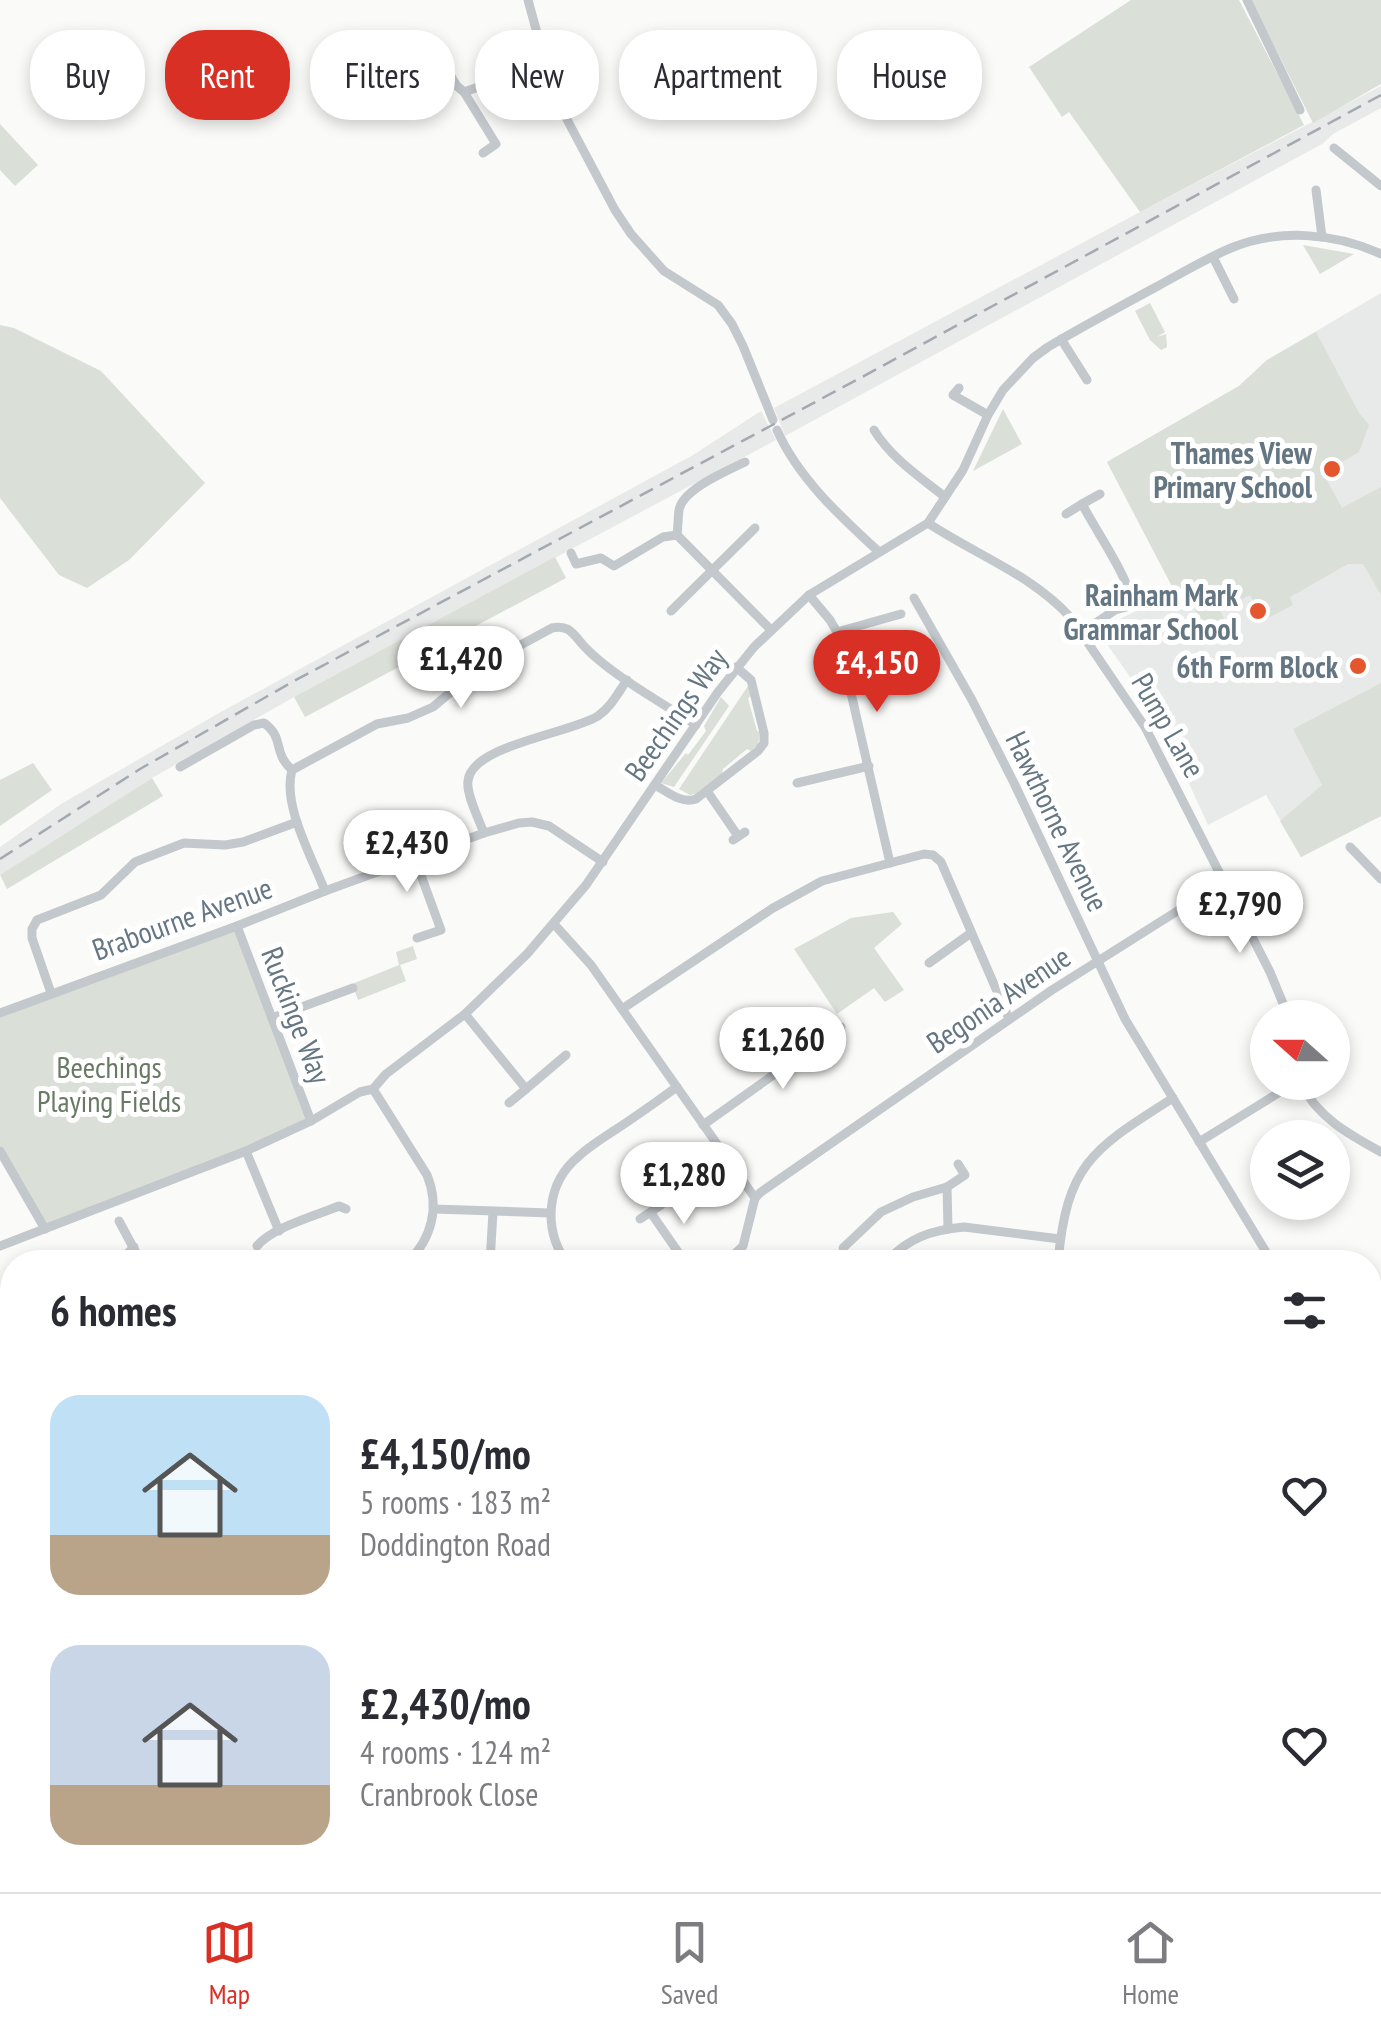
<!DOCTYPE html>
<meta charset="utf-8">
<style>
:root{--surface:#fff;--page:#f2f2f3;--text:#2b2b33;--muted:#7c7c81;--line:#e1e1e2;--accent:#d93025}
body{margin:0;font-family:"PT Sans Narrow",sans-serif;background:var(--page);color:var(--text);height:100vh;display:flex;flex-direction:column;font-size:38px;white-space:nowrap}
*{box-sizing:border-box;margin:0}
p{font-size:32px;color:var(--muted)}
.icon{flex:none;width:55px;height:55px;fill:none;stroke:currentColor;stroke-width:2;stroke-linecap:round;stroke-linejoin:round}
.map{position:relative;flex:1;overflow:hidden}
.panel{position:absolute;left:0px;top:1250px;width:1382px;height:642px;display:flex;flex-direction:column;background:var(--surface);border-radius:40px 40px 0 0;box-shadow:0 5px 15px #0003}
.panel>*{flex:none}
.top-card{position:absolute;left:30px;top:30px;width:1322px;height:90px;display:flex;gap:20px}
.needle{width:65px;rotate:291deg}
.fabs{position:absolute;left:1250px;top:1000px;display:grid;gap:20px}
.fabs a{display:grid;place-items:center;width:100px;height:100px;border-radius:50%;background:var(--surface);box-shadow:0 5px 15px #0003;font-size:50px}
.price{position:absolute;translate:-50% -85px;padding:0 22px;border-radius:35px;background:#fff;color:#222;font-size:32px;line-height:65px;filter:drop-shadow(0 2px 5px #0008)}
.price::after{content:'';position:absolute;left:50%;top:60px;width:30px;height:22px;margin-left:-15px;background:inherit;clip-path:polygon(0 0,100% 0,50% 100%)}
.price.current{background:var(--accent);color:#fff}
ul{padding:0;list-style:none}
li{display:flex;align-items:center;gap:30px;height:250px;padding:0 50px}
li span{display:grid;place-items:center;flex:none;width:280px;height:200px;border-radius:30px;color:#555}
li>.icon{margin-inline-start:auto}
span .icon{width:120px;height:120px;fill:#fffc;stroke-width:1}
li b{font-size:42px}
h2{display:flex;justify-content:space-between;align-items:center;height:120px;padding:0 50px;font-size:42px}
.pill{padding:0 35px;border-radius:40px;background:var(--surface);box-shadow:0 5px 15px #0003;font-size:35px;line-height:90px}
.pill.current{background:var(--accent);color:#fff}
.menu{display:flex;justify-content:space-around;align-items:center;height:140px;border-top:2px solid var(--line);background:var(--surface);font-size:28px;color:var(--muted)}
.menu a{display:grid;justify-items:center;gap:5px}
.menu .current{color:var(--accent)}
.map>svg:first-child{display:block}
</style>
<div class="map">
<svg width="1381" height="1892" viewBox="0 0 1381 1892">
<rect width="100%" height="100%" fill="#fafaf8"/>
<g fill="#e8e9e9">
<path d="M1381,86V108L1333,134L1322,144L785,436L774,408L1140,212Z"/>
<path d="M1381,293V816L1301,857L1266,795L1208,825L1159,718L1097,630L1175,592L1107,462L1239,386L1267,360Z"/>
<path d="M761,411L776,440L294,697L152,778L0,875V847L61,804L219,713L693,455Z"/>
<path d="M1370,1712L1381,1721V1892H1209L1214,1880H1370Z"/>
</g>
<g fill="#dadfd7">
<path d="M1131,0H1239L1304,125L1140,212L1069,112L1062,117L1029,67Z"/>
<path d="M1251,0H1381V84L1313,123Z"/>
<path d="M0,124L38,165L15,186L0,170Z"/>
<path d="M1303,245L1354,254L1320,274Z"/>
<path d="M1150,303L1165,332L1157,337L1166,334L1167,347L1161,350L1150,340L1135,311Z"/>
<path d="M0,325L14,328L101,371L205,483L129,560L87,588L59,575L0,498Z"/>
<path d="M1316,332L1359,413L1369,425L1359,452L1323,473L1342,508L1381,487V595L1363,564H1348L1290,597L1293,605L1268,618L1260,603L1255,605L1250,595L1230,605L1222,592L1212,597L1226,622L1203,633C1200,616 1192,599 1175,592L1107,462L1239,386L1267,360Z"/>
<path d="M1003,409L1022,444L973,471Z"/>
<path d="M555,557L566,578L305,717L294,697Z"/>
<path d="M1381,683V816L1301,857L1280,821L1322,785L1293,729Z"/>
<path d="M748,686L751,695L748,699L757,731L760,732L758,744L751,751L747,749L723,769L722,774L695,794L690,795L679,789Z"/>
<path d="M721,697L729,706L674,787L661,783L686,753L688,755L706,731L704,726Z"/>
<path d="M33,763L52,790L0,826V780Z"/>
<path d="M152,778L163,796L7,889L0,875Z"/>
<path d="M893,912L902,924L874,948L904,990L885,1002L874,988L837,1014L794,949L851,918Z"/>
<path d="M237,926L311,1121L45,1229L0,1151V1013Z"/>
<path d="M413,946L417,959L400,965L406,981L358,1000L352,984L399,965L396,952Z"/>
<path d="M12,1681V1745L2,1751C0,1729 0,1700 12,1681Z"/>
</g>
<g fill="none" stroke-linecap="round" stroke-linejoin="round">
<g stroke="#c3c8cc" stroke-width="9">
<path d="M528,0L554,95L615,210L631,234L664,271L718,305L732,324L743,346L773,420"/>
<path d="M1247,0L1300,110"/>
<path d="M411,53L430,49L439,50L448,66L449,73"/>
<path d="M429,86L449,73L457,86L464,92"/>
<path d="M1334,148L1381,186"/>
<path d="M483,153L496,144L464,92L484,85L494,86L514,113L543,98L554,95"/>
<path d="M1316,190L1322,237"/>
<path d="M1213,257L1234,299"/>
<path d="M1061,339L1087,380"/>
<path d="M959,388L953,395L988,415"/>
<path d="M777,430C798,478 841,517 879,552"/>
<path d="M874,430C891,458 920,477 945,497"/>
<path d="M1082,504L1100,494"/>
<path d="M1066,514L1082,504C1101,539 1122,567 1134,604"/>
<path d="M928,523C976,555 1031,574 1071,618L1145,727L1270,972L1289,1018"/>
<path d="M677,535L771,630"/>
<path d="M677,535C678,527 678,518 679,510C683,489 727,471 745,462"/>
<path d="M571,553L576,564L601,558L614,566L663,537L677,535"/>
<path d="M809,595L830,620L837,632L890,863"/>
<path d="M914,598L972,700L1014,783L1125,1019L1272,1262"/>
<path d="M671,611L755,528"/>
<path d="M837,632L901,614"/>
<path d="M1081,633L1115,610L1142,603"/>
<path d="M180,767L254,725L264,723C285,738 272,752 292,770"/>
<path d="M797,783L869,766"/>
<path d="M655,785C668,792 681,804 696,799L758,751L764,743V733L751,680L736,667"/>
<path d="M707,791L738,836"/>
<path d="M484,833C479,820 466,794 468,781C471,745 572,733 598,716C611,707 618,693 627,680"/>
<path d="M733,840L745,832"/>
<path d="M1350,847L1381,879"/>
<path d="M415,859L441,930L417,938"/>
<path d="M325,891C312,857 282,805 292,770L377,724L408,718L433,707L482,666L552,628C569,624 573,634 583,645C608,673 664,704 696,725"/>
<path d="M554,924L591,965L755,1198"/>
<path d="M237,926L311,1121"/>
<path d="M929,963L971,933"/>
<path d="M51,993L32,938V929L37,920L101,895L135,862L184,843L225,845L243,842L297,822"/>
<path d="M622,1009L773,908L822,881L924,854L933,855L941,862L1009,1019"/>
<path d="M0,1013L237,926L325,891L484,833L519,823L532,822L549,826L603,862"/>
<path d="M465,1014L526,1089L566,1055"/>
<path d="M272,1018L353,988"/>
<path d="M1300,1082C1317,1117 1348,1134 1381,1152"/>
<path d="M373,1089L427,1175C440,1207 432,1238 408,1262"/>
<path d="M509,1103L526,1089"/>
<path d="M703,1125L841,1027"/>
<path d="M1199,1142L1280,1092L1300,1084"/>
<path d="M0,1151L45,1229"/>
<path d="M246,1151L279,1231"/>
<path d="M947,1187L965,1175L958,1164"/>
<path d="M755,1198L761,1192L1052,990L1225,881"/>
<path d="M434,1209L550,1213"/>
<path d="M651,1213L685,1262"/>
<path d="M640,1219L661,1205"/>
<path d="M119,1221L141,1262"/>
<path d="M0,1246L246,1151L311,1121L360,1092L373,1089L386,1074L465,1014L527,954L586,885L718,692L754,647L809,595L928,523L963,470L988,415L1003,390L1033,358L1048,347C1083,326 1119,307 1156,287C1180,274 1205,259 1231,248C1279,228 1335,233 1381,254"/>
<path d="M257,1246C273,1227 315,1216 339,1206L346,1209"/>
<path d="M843,1248L881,1212L913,1197L947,1187L948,1229"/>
<path d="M119,1262L134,1247"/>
<path d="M490,1262L493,1212"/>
<path d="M566,1262C543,1228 546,1183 579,1156C591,1145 605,1137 618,1128C638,1115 657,1101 677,1087"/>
<path d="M726,1262L743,1246L755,1198"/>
<path d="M886,1262C908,1238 931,1230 964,1227L1060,1239"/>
<path d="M1058,1262C1067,1163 1093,1149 1173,1098"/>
<path d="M0,1318L12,1313"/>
<path d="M1370,1425L1381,1443"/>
<path d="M0,1445L12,1433"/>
<path d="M0,1477L12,1491"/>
<path d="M1381,1529L1377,1538L1381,1542"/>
<path d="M1370,1607L1381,1615"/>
<path d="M0,1653L12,1662"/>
<path d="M0,1757L12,1752"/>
<path d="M418,1880L435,1892"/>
<path d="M677,1880L713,1892"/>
<path d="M932,1880L948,1892"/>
<path d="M0,1888C27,1889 54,1887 82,1887C112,1887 150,1892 178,1880"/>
<path d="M316,1892L328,1880"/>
<path d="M549,1892L554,1880"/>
<path d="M780,1892L785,1880"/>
<path d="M1175,1892L1179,1880"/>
</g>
<g stroke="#c3c9ce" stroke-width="10">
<path d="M1370,1585L1381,1569"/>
<path d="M1145,1892L1154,1880"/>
<path d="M1159,1892L1167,1880"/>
</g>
<path stroke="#a2aab0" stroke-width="2.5" stroke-dasharray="15 8" stroke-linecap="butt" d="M0,859L140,769L294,681L862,377L1381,95"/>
</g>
<g fill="#e4572e" stroke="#fff" stroke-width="4">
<circle cx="1332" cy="469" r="10"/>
<circle cx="1258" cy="611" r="10"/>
<circle cx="1358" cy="666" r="10"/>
</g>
<g text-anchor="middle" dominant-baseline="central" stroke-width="10" stroke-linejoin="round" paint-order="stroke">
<g font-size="30" font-weight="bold" fill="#657683" stroke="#fff" text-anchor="end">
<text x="1312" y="452">Thames View<tspan x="1312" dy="34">Primary School</tspan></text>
<text x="1238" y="594">Rainham Mark<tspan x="1238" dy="34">Grammar School</tspan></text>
<text x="1338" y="666">6th Form Block</text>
</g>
<g font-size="30" fill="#657683" stroke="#fff">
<text transform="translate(675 714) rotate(-55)">Beechings Way</text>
<text transform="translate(1169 725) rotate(60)">Pump Lane</text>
<text transform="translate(1058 821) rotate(64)">Hawthorne Avenue</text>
<text transform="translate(182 918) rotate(-20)">Brabourne Avenue</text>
<text transform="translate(998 999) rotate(-34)">Begonia Avenue</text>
<text transform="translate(297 1015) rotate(69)">Ruckinge Way</text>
</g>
<g font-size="30" fill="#687a64" stroke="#fff">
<text x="109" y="1066">Beechings<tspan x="109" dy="34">Playing Fields</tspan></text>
</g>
</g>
</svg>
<div class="fabs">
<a><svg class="needle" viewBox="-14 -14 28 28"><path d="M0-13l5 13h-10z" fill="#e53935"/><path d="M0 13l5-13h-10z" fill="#7c7c81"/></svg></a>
<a><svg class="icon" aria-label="layers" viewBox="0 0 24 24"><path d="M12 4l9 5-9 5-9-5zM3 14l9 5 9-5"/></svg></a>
</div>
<b class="price" style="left:461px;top:711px">£1,420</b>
<b class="price current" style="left:877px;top:715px">£4,150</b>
<b class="price" style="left:407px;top:895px">£2,430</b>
<b class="price" style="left:1240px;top:956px">£2,790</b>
<b class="price" style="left:783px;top:1092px">£1,260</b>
<b class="price" style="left:684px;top:1227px">£1,280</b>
<div class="top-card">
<a class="pill">Buy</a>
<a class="pill current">Rent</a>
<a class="pill">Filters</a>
<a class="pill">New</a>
<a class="pill">Apartment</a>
<a class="pill">House</a>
</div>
<section class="panel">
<h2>6 homes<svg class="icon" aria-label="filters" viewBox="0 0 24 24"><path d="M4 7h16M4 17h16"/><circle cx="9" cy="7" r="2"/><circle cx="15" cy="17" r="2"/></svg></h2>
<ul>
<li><span style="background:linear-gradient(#bfe0f5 70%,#b9a48a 0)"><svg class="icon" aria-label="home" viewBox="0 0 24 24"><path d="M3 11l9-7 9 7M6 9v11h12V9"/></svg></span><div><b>£4,150/mo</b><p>5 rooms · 183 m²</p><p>Doddington Road</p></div><svg class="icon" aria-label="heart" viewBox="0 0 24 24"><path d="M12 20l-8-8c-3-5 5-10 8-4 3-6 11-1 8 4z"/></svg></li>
<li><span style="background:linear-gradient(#c9d6e8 70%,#b9a48a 0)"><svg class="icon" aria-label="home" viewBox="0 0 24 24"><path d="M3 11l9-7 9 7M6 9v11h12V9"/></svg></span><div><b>£2,430/mo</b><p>4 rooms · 124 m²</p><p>Cranbrook Close</p></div><svg class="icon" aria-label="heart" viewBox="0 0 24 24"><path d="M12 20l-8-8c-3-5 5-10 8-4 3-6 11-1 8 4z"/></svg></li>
</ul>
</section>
</div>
<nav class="menu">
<a class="current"><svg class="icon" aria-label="map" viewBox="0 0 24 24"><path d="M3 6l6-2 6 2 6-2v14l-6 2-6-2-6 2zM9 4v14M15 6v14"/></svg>Map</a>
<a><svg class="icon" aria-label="saved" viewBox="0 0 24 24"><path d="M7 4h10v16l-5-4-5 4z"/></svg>Saved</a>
<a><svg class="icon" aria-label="home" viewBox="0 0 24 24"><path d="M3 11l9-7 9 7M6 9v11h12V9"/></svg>Home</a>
</nav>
